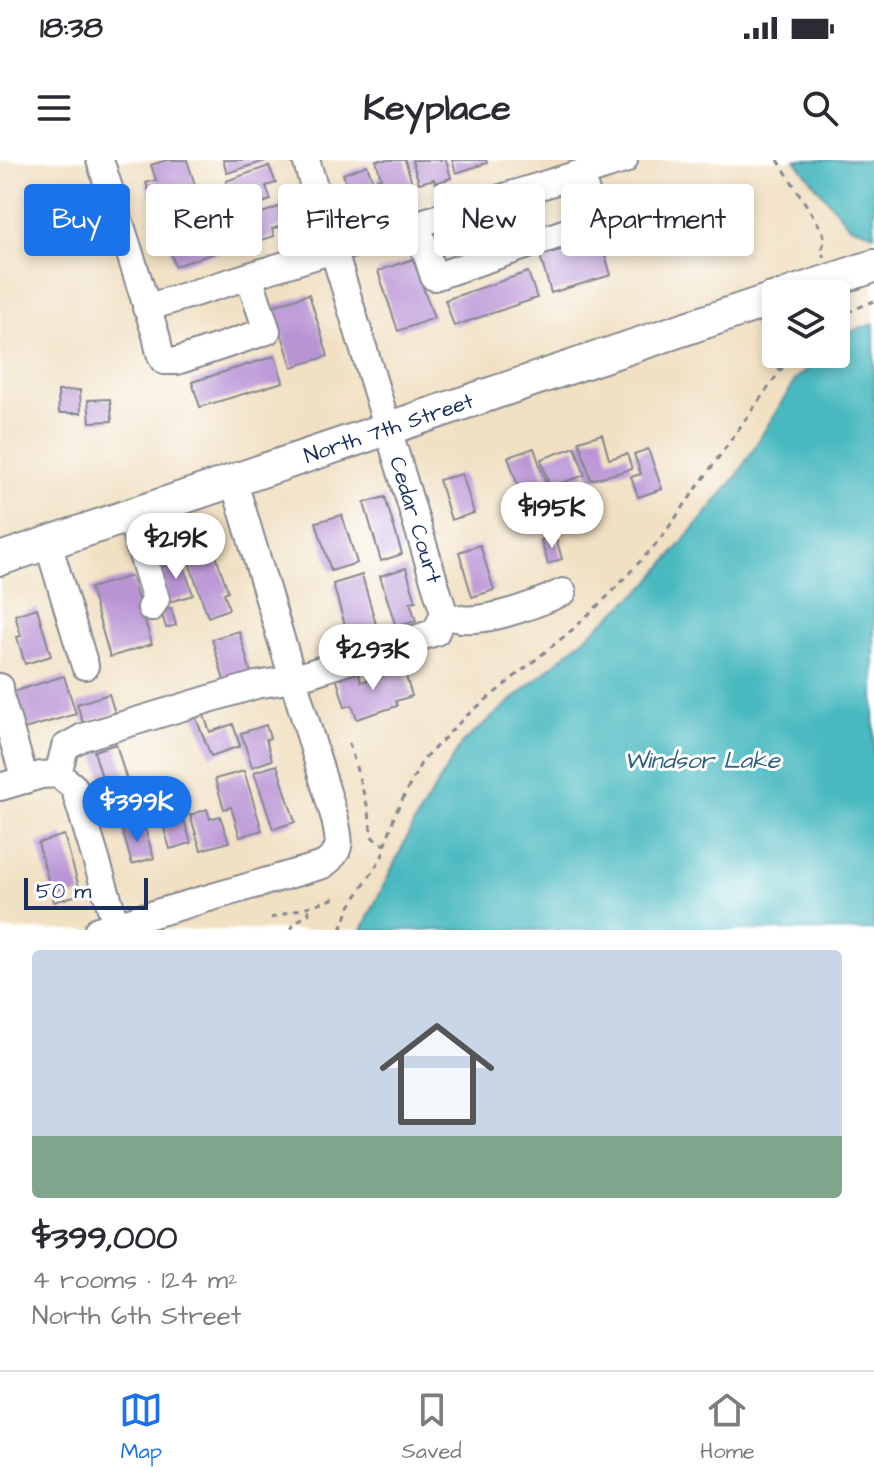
<!DOCTYPE html>
<meta charset="utf-8">
<style>
:root{--surface:#fff;--page:#f2f2f3;--text:#2b2b33;--muted:#7c7c81;--line:#e1e1e2;--accent:#1a73e8}
body{margin:0;font-family:"Architects Daughter",sans-serif;background:var(--page);color:var(--text);height:100vh;display:flex;flex-direction:column;font-size:30px;white-space:nowrap}
*{box-sizing:border-box;margin:0}
p{font-size:26px;color:var(--muted)}
.icon{flex:none;width:44px;height:44px;fill:none;stroke:currentColor;stroke-width:2;stroke-linecap:round;stroke-linejoin:round}
.map{position:relative;height:770px;overflow:hidden}
.sheet{display:flex;flex-direction:column;background:var(--surface);flex:1}
.sheet>*{flex:none}
.guide{position:absolute;left:24px;top:24px;width:826px;height:72px;display:flex;gap:16px}
.fabs{position:absolute;left:762px;top:120px;display:grid;gap:16px}
.fabs a{display:grid;place-items:center;width:88px;height:88px;border-radius:8px;background:var(--surface);box-shadow:0 4px 12px #0003;font-size:40px}
.scale{position:absolute;left:24px;bottom:20px;width:124px;box-sizing:border-box;padding-left:8px;border:4px solid #1b2f5e;border-top:0;font-size:22px;line-height:28px;white-space:nowrap;color:#1b2f5e;-webkit-text-stroke:6px #fff;paint-order:stroke}
.price{position:absolute;translate:-50% -68px;padding:0 18px;border-radius:28px;background:#fff;color:#222;font-size:26px;line-height:52px;filter:drop-shadow(0 2px 4px #0008)}
.price::after{content:'';position:absolute;left:50%;top:48px;width:24px;height:18px;margin-left:-12px;background:inherit;clip-path:polygon(0 0,100% 0,50% 100%)}
.price.current{background:var(--accent);color:#fff}
ul{padding:0;list-style:none}
li{display:grid;align-content:center;gap:16px;height:424px;padding:0 32px}
li+li{border-top:2px solid var(--line)}
li span{display:grid;place-items:center;height:248px;border-radius:8px;color:#555}
li>.icon{margin-inline-start:auto}
span .icon{width:144px;height:144px;fill:#fffc;stroke-width:1}
li b{font-size:34px}
.chip{padding:0 28px;border-radius:8px;background:var(--surface);box-shadow:0 4px 12px #0003;font-size:28px;line-height:72px}
.chip.current{background:var(--accent);color:#fff}
.status{display:flex;justify-content:space-between;align-items:center;height:56px;padding:0 40px;background:var(--surface);direction:ltr}
.status svg{height:22px;fill:currentColor}
header{display:flex;justify-content:space-between;align-items:center;height:104px;padding:0 32px;background:var(--surface);font-size:36px;font-weight:700}
.tabs{display:flex;justify-content:space-around;align-items:center;height:112px;border-top:2px solid var(--line);background:var(--surface);font-size:22px;color:var(--muted)}
.tabs a{display:grid;justify-items:center;gap:4px}
.tabs .current{color:var(--accent)}
.map>svg:first-child{display:block}
</style>
<div class="status"><b>18:38</b><svg viewBox="0 0 49 12"><path d="M0 12V9h3v3zM5 12V6h3v6zM10 12V3h3v9zM15 12V0h3v12zM26 1h20v11H26zM47 4h2v5h-2z"/></svg></div>
<header><svg class="icon" aria-label="menu" viewBox="0 0 24 24"><path d="M4 6h16M4 12h16M4 18h16"/></svg>Keyplace<svg class="icon" aria-label="search" viewBox="0 0 24 24"><circle cx="10" cy="10" r="6"/><path d="M15 15l6 6"/></svg></header>
<div class="map">
<svg width="874" height="770" viewBox="0 0 874 770">
<rect width="100%" height="100%" fill="#fff"/>
<filter id="ink" filterUnits="userSpaceOnUse"><feTurbulence type="fractalNoise" baseFrequency=".0125" numOctaves="2"/><feDisplacementMap in="SourceGraphic" scale="16" xChannelSelector="R" yChannelSelector="G"/><feConvolveMatrix kernelMatrix="1 2 1 2 8 2 1 2 1" color-interpolation-filters="sRGB"/></filter>
<filter id="wash" filterUnits="userSpaceOnUse"><feTurbulence type="fractalNoise" baseFrequency=".006" numOctaves="4" result="noise"/><feDisplacementMap in="SourceGraphic" scale="32" xChannelSelector="R" yChannelSelector="G"/><feGaussianBlur stdDeviation="1.8" result="paint"/><feColorMatrix in="noise" values="0 0 0 0 0 0 0 0 0 0 0 0 0 0 0 0 0 1.4 0 .05"/><feComposite in="paint" operator="in"/></filter>
<g filter="url(#wash)">
<rect width="100%" height="100%" fill="#f1e0c2"/>
<g fill="#4ab9c0" stroke="#32748f" stroke-width="2">
<path d="M795,0H874V74L849,66Z"/>
<path d="M874,164V770H362L413,665L462,583L649,423L737,316L796,219L825,194H836V184L852,171Z"/>
</g>
<g id="blocks">
<g fill="#b994d5">
<path d="M167,0H187L195,25L152,40L146,23L156,20L151,5Z"/>
<path d="M223,0H265V1L227,13Z"/>
<path d="M376,0H405L413,26L382,36L377,19L381,18Z"/>
<path d="M412,0H446L451,18L435,23L434,19L419,23Z"/>
<path d="M452,0H486L487,3L456,13Z"/>
<path d="M367,5L380,41L355,50L343,14Z"/>
<path d="M269,6L276,23L266,26L271,40L237,51L226,21Z"/>
<path d="M184,35L186,43L196,40L203,61L164,73L156,44Z"/>
<path d="M281,46L287,64L272,69L274,76L251,83L243,60Z"/>
<path d="M214,67L221,91L175,106L168,83Z"/>
<path d="M600,78L611,115L551,133L540,96Z"/>
<path d="M413,99L434,158L398,171L378,111Z"/>
<path d="M528,112L537,138L454,166L445,140Z"/>
<path d="M309,134L328,196L292,207L273,146Z"/>
<path d="M275,196L283,222L200,247L192,222Z"/>
<path d="M80,230L81,253H59L58,231Z"/>
<path d="M110,239L112,261L90,262L88,240Z"/>
<path d="M602,274L609,299L627,294L632,309L591,320L579,281Z"/>
<path d="M575,287L585,315L550,327L541,299Z"/>
<path d="M534,288L547,326L521,335L508,297Z"/>
<path d="M648,289L662,329L638,337L631,317L641,314L634,294Z"/>
<path d="M462,314L474,353L451,360L439,320Z"/>
<path d="M385,337L402,394L381,401L364,343Z"/>
<path d="M342,355L357,403L331,411L316,362Z"/>
<path d="M555,375L562,399L548,404L541,380Z"/>
<path d="M480,385L494,430L472,437L459,392Z"/>
<path d="M215,393L228,431L224,433L229,449L208,457L189,402Z"/>
<path d="M182,400L193,435L169,442L159,408Z"/>
<path d="M406,408L416,441L410,442L416,461L396,467L380,416Z"/>
<path d="M362,415L377,468L348,476L333,424Z"/>
<path d="M131,416L152,484L110,497L90,428Z"/>
<path d="M37,448L51,496L25,504L17,477L21,476L15,455Z"/>
<path d="M171,448L176,465L166,468L161,451Z"/>
<path d="M239,471L251,513L224,521L212,479Z"/>
<path d="M358,510L361,522L404,510L412,536L396,541L397,546L357,559L352,545L345,547L336,517Z"/>
<path d="M64,516L76,554L17,571L6,534Z"/>
<path d="M109,534L115,553L83,563L77,544Z"/>
<path d="M202,550L210,572L233,564L240,586L211,596L194,553Z"/>
<path d="M266,565L270,578L266,579L272,600L252,607L241,573Z"/>
<path d="M116,584L129,628L107,634L94,591Z"/>
<path d="M277,605L295,662L273,669L254,612Z"/>
<path d="M244,611L262,670L240,677L231,647L224,649L215,619Z"/>
<path d="M179,644L191,683L170,689L159,651Z"/>
<path d="M207,649L210,659L220,656L229,682L201,690L190,655Z"/>
<path d="M135,662L137,671L145,669L154,698L132,704L121,666Z"/>
<path d="M64,675L81,734L54,742L38,683Z"/>
</g>
</g>
</g>
<g filter="url(#ink)">
<use href="#blocks" fill-opacity="0" stroke="#868890" stroke-width="2"/>
<g fill="none" stroke-linecap="round" stroke-linejoin="round">
<g stroke="#868890" stroke-width="30">
<g id="minor">
<path d="M100,0C118,58 137,115 155,172C159,183 157,191 164,201H177L267,171L249,116"/>
<path id="s1" d="M306,0L444,453"/>
<path d="M417,64L434,117L596,62L580,14"/>
<path d="M146,148L624,0"/>
<path d="M130,356L156,439L151,448"/>
<path d="M48,383L85,506"/>
<path d="M444,453C468,472 537,444 563,432"/>
<path d="M0,527L1,539L25,620"/>
<path d="M58,614L65,587L83,577L256,525L293,519L436,472L444,453"/>
<path d="M0,627L41,615L58,614L74,627L116,765"/>
<path d="M98,770L323,705C344,690 339,681 335,659L234,322"/>
</g>
</g>
<g stroke="#868890" stroke-width="36">
<g id="major">
<path d="M789,134L874,106"/>
<path id="s2" d="M0,399L776,138"/>
</g>
</g>
<g stroke="#868890" stroke-width="3" stroke-dasharray="6 6" stroke-linecap="butt">
<path d="M778,0L822,70L825,79L821,91L824,97"/>
<path d="M836,157L874,141"/>
<path d="M766,200L780,209"/>
<path d="M349,583L369,652L371,671L373,678L385,685"/>
<path d="M271,758L339,737"/>
<path d="M291,770L294,763L309,754L308,747"/>
<path d="M341,770L349,748L382,697L395,654L422,601L465,557L572,470L608,436L659,381L792,194"/>
</g>
<use href="#minor" stroke="#fff" stroke-width="26"/>
<use href="#major" stroke="#fff" stroke-width="32"/>
</g>
</g>
<g text-anchor="middle" dominant-baseline="central" stroke-width="6" stroke-linejoin="round" paint-order="stroke">
<g font-size="22" fill="#1b2f5e" stroke="#fff">
<text stroke="none"><textPath href="#s2" startOffset="410">North 7th Street</textPath></text>
<text stroke="none"><textPath href="#s1" startOffset="376">Cedar Court</textPath></text>
</g>
<g font-size="24" font-style="italic" fill="#2b5f80" stroke="#fff">
<text x="702" y="601">Windsor Lake</text>
</g>
</g>
</svg>
<div class="fabs">
<a><svg class="icon" aria-label="layers" viewBox="0 0 24 24"><path d="M12 4l9 5-9 5-9-5zM3 14l9 5 9-5"/></svg></a>
</div>
<div class="scale">50 m</div>
<b class="price" style="left:552px;top:390px">$195K</b>
<b class="price" style="left:176px;top:421px">$219K</b>
<b class="price" style="left:373px;top:532px">$293K</b>
<b class="price current" style="left:137px;top:684px">$399K</b>
<div class="guide">
<a class="chip current">Buy</a>
<a class="chip">Rent</a>
<a class="chip">Filters</a>
<a class="chip">New</a>
<a class="chip">Apartment</a>
</div>
</div>
<section class="sheet">
<ul>
<li><span style="background:linear-gradient(#c9d6e8 75%,#7fa58c 0)"><svg class="icon" aria-label="home" viewBox="0 0 24 24"><path d="M3 11l9-7 9 7M6 9v11h12V9"/></svg></span><div><b>$399,000</b><p>4 rooms · 124 m²</p><p>North 6th Street</p></div></li>
</ul>
</section>
<nav class="tabs">
<a class="current"><svg class="icon" aria-label="map" viewBox="0 0 24 24"><path d="M3 6l6-2 6 2 6-2v14l-6 2-6-2-6 2zM9 4v14M15 6v14"/></svg>Map</a>
<a><svg class="icon" aria-label="saved" viewBox="0 0 24 24"><path d="M7 4h10v16l-5-4-5 4z"/></svg>Saved</a>
<a><svg class="icon" aria-label="home" viewBox="0 0 24 24"><path d="M3 11l9-7 9 7M6 9v11h12V9"/></svg>Home</a>
</nav>
